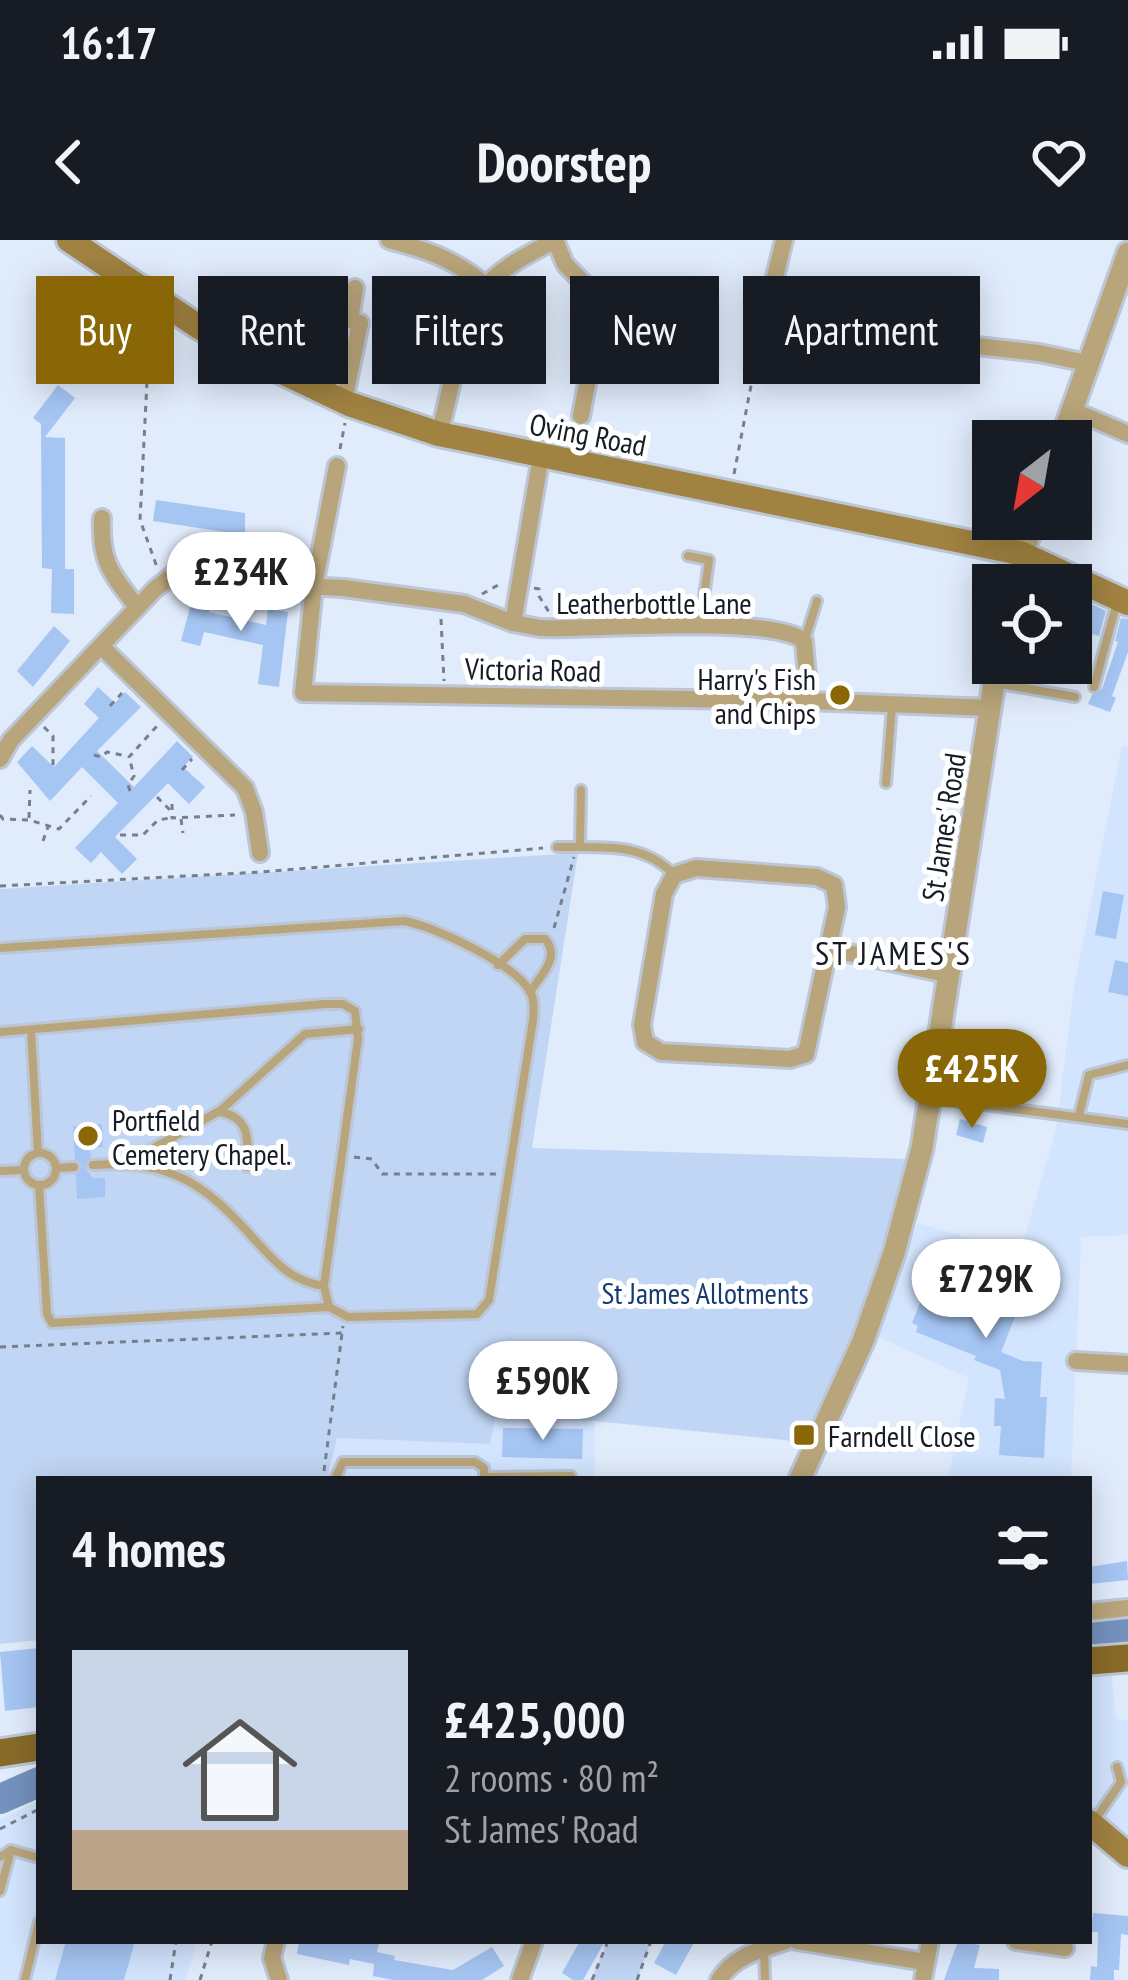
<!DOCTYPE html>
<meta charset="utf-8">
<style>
:root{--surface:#171b24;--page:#242831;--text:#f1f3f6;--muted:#9ea1a6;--line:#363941;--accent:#8a6706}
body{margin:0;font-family:"PT Sans Narrow",sans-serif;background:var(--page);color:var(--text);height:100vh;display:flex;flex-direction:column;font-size:45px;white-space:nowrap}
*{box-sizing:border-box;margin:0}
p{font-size:39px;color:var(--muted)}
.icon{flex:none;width:66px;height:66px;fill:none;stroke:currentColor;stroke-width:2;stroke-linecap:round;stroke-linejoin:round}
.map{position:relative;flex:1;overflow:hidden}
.drawer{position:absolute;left:36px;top:1236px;width:1056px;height:468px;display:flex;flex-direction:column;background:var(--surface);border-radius:0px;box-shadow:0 6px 30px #0003}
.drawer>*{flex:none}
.top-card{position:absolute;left:36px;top:36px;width:1056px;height:108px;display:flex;gap:24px}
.needle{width:78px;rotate:211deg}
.buttons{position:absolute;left:972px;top:180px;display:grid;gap:24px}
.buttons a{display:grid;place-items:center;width:120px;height:120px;border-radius:0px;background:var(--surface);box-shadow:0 6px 30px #0003;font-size:60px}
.price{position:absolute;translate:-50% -102px;padding:0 27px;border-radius:42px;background:#fff;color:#222;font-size:39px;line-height:78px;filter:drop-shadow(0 3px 6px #0008)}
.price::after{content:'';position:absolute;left:50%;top:72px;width:36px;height:27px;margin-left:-18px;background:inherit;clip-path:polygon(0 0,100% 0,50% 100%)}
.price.current{background:var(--accent);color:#fff}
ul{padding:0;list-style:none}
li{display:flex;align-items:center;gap:36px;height:300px;padding:0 36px}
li+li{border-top:3px solid var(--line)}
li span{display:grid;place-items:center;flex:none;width:336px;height:240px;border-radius:0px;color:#555}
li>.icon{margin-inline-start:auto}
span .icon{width:144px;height:144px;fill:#fffc;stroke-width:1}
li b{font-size:51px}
h2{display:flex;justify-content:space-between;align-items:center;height:144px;padding:0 36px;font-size:51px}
.chip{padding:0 42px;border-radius:0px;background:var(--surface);box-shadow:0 6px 30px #0003;font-size:42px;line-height:108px}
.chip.current{background:var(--accent);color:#fff}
.status{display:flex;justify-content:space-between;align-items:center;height:84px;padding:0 60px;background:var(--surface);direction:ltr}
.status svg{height:33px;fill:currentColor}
header{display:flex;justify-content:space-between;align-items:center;height:156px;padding:0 36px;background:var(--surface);font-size:54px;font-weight:600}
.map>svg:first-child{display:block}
</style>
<div class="status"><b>16:17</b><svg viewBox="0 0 49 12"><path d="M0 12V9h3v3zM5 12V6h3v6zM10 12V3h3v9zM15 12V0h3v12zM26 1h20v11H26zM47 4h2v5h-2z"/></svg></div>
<header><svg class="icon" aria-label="back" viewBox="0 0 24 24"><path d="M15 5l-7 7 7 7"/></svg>Doorstep<svg class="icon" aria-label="heart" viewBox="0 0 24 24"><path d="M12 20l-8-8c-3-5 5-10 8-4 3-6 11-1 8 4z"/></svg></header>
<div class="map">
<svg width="1128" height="1740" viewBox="0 0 1128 1740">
<rect width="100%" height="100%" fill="#e0ebfb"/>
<g fill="#d2e4fe">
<path d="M1122,506L1128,507V995L1081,997L1071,1239H948L969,1138L876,1096L918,983L975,1000L1024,999L1056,890L1074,747Z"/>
<path d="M494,1178L594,1181L595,1239H327L336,1198L490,1204Z"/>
<path d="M1111,1429L1116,1479L1128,1480V1594L1089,1564V1432Z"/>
<path d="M39,1561V1701H197L185,1740H0V1579Z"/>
</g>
<g fill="#c1d6f4">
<path d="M578,613L532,908L907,919L885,1012L852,1096L802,1206L785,1200L594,1181L495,1178L490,1204L337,1198L327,1239H39V1400L0,1404V649Z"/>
<path d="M608,1701H651L637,1740H591Z"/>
</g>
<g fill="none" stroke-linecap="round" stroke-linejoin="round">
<g stroke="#7492be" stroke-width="30">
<path d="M1089,1395L1128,1392"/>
<path d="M0,1559L39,1542"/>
</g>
</g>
<g fill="#a5c5f3">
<path d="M58,145L75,158L45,197L65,198V329H74V374L51,373L52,329L42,328L41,184L33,178Z"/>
<path d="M156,260L245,273V295L153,281Z"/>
<path d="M194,352L213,358L209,372L266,385L268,369L288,372L279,447L258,444L263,405L204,392L200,406L181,401Z"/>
<path d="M1075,356L1106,371L1099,396L1093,394L1090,403L1072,397Z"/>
<path d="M1121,378L1128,379V412L1112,456L1116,458L1110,472L1088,464L1092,455L1102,449L1118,402L1115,401Z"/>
<path d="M54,386L70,401L33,447L17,431Z"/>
<path d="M98,447L115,463L125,452L141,467L97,511L134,547L177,501L193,517L183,527L205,547L189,564L168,543L115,597L137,619L122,634L101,612L91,623L75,608L118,563L82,527L50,561L17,522L32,506L54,527L99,478L84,464Z"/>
<path d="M1103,651L1124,655L1116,699L1095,695Z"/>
<path d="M1115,720L1128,723V756L1108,752Z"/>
<path d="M960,879L987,887L983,903L956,895Z"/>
<path d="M102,884L103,907L90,908L91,917L85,926L92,938H105V957L77,959L76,935L82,925L75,919L73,886Z"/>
<path d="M930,1005L1028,1044L1001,1112L1023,1121L1042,1122L1040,1157H1047L1044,1218L999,1215L1001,1186H994L995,1158L1005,1159L1000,1130L974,1120L976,1116L916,1092L918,1086L912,1083L934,1029L922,1024Z"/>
<path d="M503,1188L583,1189L582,1219L502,1217Z"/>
<path d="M1127,1321L1128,1340L1089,1344V1327Z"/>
<path d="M39,1408V1467L5,1471L0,1412Z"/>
<path d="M1093,1673L1128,1676V1695L1121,1694L1119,1730H1114V1740H1090L1091,1726L1097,1727L1098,1692H1091Z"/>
<path d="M66,1701H135L124,1740H55Z"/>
<path d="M299,1701H368L379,1704L377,1712L395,1716L394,1720L453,1730L492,1707L504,1726L482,1740H394L373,1736L374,1724L350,1719L349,1725L297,1714Z"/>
<path d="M580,1701H605L583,1740H573L562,1733Z"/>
<path d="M666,1701H695L676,1735L654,1723Z"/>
<path d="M958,1701L980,1705L974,1728L999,1729V1740H944Z"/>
</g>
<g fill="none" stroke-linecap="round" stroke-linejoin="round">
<g stroke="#bcc6d4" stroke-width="14">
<g id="service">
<path d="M590,46L624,45L643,55"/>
<path d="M688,316L709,320L700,386"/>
<path d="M805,399L817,361"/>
<path d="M995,443L1075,457"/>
<path d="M1094,447L1117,362"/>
<path d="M886,543L892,467"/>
<path d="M557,607C599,608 643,601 674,635"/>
<path d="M580,607L581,550"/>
<path d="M0,708L404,681C434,686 514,724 530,751C535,760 534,771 533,780L489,1060L477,1074L348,1077L329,1067L324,1046C291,1041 277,1024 255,1000C204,943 172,920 93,925"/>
<path d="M498,725L525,699H545C561,717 541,735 530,752"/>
<path d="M31,790L38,913"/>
<path d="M0,792L325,764H343L355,771L358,799L324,1046"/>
<path d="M932,858L1128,884"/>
<path d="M220,872C251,878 248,900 247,927"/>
<path d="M1079,875L1089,835L1128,825"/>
<circle cx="40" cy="929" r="16"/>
<path d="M129,922L221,870L305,794L359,789"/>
<path d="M56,928L74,927"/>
<path d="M0,931L24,930"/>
<path d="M39,945L47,1074L52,1083L329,1067"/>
<path d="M484,1237L571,1236"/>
<path d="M335,1239L343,1222H475L484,1228V1239"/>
<path d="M1093,1583L1121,1542L1117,1527"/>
<path d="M0,1617L11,1610L39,1618"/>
<path d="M0,1651L11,1610"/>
<path d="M764,1710L765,1740"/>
<path d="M25,1740L39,1682"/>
</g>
</g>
<g stroke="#bcc6d4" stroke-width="22">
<g id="minor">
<path d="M389,0C427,10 455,19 486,46"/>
<path d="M555,0L565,24L602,62L581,176"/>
<path d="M881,95L1039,113L1087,123"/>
<path d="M758,106L784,0"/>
<path d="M344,161L360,83L350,80L355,48"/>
<path d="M1072,170L1128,194"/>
<path d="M439,194C452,148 459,90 485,49C499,27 532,13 555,0"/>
<path d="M337,226L314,346L303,453L809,461L991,468"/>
<path d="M102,278C100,322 111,333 137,367"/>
<path d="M513,383L541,216"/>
<path d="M102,407L245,548L254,572L260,613"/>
<path d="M0,519L11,500L155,349L174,334L205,328L285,345L343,348L464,364L513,383L540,388C592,390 772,374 804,401L809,461"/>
<path d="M696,628L817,637L834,645L837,667L806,814L790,819L661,812L645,802L642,785L664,654L674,635Z"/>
<path d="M830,709L951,735"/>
<path d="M1076,1121L1128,1124"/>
<path d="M1089,1372L1128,1368"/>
<path d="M276,1701L272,1718L279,1740"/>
<path d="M797,1701L925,1722"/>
<path d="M1016,1701L1065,1708"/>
<path d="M520,1740L534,1701"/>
<path d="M719,1740C734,1716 760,1710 786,1701"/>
<path d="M923,1740L930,1701"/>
</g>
</g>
<g stroke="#bcc6d4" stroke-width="27">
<g id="tertiary">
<path d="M1061,201L1128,13"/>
<path d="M1013,345L1034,279"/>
<path d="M800,1239L863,1101L894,1013L922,908L997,423"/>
</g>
</g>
<g stroke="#bcc6d4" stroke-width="30">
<g id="secondary">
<path d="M69,0L199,87L263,123L349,164L439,194L1020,313L1128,363"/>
<path d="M1089,1582L1128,1615"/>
</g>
</g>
<g stroke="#bcc6d4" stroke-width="33">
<g id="primary">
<path d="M1089,1421L1128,1418"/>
<path d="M0,1513L39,1507"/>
</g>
</g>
<g stroke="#777f8c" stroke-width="3" stroke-dasharray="6 6" stroke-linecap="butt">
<path d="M150,82L140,280L157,327"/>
<path d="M340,209L345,183"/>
<path d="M734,234L755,125"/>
<path d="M534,348L539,349V356L549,372"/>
<path d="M482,354L500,344"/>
<path d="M441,379L444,441"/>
<path d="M110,466L122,453"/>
<path d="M44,487L53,496V526L49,529"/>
<path d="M94,515L101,517L107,512L127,516"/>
<path d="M182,530L192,519"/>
<path d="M130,551L128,545L134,536L129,517L157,486"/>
<path d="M157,557L170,570"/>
<path d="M172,564V578L235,575"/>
<path d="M0,575L3,579L29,580L59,589L91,556"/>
<path d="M29,578L30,550"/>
<path d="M181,579L183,593"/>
<path d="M120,595H143L158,580L170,578"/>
<path d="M43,601L48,587"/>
<path d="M0,646L261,632L543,608"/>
<path d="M554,688L574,617"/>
<path d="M354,917L372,919L382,934H499"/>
<path d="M0,1107L342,1093"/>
<path d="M324,1231L343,1086"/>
<path d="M0,1589L39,1569"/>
<path d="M170,1740L176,1701"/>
<path d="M200,1740L212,1701"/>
<path d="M592,1740L608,1701"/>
<path d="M637,1740L651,1701"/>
</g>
<use href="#service" stroke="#b9a57b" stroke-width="8"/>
<use href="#minor" stroke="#b9a57b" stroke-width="16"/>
<use href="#tertiary" stroke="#b9a57b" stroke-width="21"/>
<use href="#secondary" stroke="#a08241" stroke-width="24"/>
<use href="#primary" stroke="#886b28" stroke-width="27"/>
</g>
<g fill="#8a6706" stroke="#fff" stroke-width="4.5">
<circle cx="840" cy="455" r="12"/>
<circle cx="88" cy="896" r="12"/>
<rect x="792" y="1183" width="24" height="24" rx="6"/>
</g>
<g text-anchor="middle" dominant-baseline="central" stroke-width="10" stroke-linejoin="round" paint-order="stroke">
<g font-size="30" fill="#161c25" stroke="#fff">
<text transform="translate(588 194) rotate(11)">Oving Road</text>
<text x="654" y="362">Leatherbottle Lane</text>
<text transform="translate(533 429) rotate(1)">Victoria Road</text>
<text transform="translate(943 587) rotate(-81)">St James' Road</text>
</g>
<g font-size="30" fill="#161c25" stroke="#fff" text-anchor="start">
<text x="816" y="438" text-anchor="end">Harry's Fish<tspan x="816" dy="34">and Chips</tspan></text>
<text x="112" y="879">Portfield<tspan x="112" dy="34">Cemetery Chapel.</tspan></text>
<text x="828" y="1195">Farndell Close</text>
</g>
<g font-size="30" fill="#153b72" stroke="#fff">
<text x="705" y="1052">St James Allotments</text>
</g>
<g font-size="33" letter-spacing="3" fill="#161c25" stroke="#fff">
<text x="894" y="712">ST JAMES'S</text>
</g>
</g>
</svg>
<div class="buttons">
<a><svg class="needle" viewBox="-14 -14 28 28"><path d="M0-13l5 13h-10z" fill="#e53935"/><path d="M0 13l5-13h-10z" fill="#9ea1a6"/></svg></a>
<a><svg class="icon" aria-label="locate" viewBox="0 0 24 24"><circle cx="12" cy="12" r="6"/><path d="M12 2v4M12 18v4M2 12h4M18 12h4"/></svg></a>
</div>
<b class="price" style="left:241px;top:394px">£234K</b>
<b class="price current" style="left:972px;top:891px">£425K</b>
<b class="price" style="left:986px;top:1101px">£729K</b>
<b class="price" style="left:543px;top:1203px">£590K</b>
<div class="top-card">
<a class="chip current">Buy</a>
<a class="chip">Rent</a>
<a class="chip">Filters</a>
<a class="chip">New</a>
<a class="chip">Apartment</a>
</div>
<section class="drawer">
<h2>4 homes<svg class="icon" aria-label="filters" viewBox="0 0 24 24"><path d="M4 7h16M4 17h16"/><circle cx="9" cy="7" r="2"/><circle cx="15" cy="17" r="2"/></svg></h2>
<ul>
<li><span style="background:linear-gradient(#c9d6e8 75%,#b9a48a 0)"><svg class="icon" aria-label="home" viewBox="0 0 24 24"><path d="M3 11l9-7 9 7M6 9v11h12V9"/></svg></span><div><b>£425,000</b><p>2 rooms · 80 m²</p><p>St James' Road</p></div></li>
</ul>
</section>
</div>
